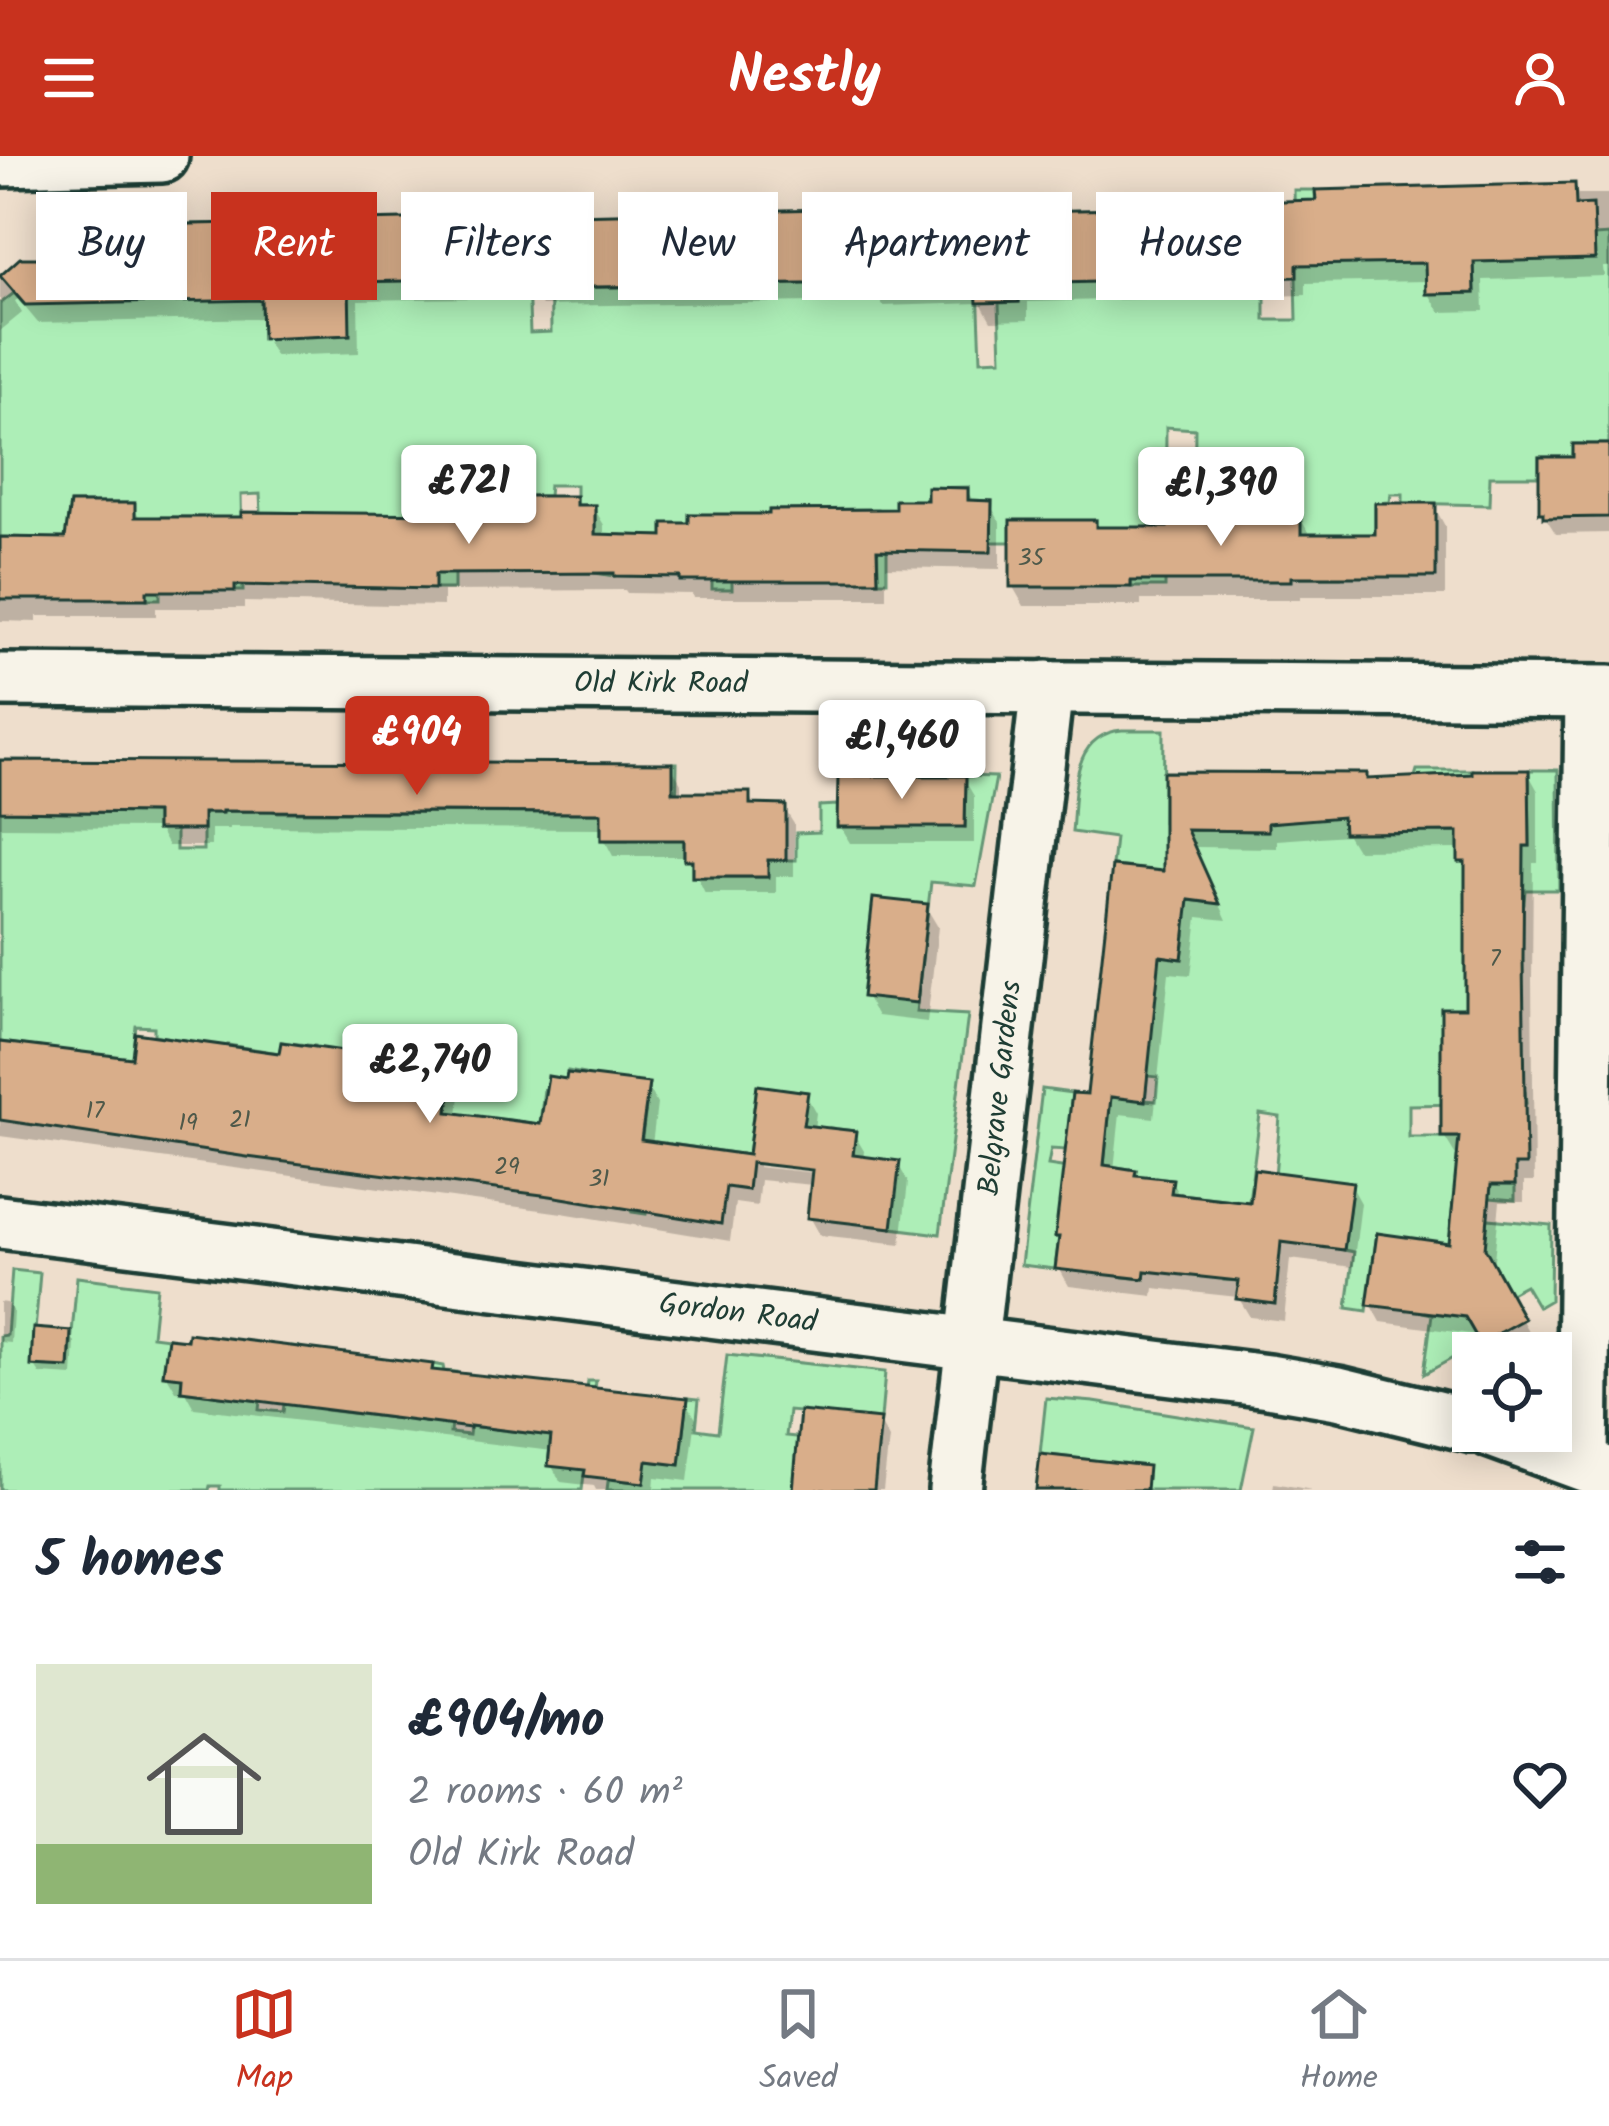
<!DOCTYPE html>
<meta charset="utf-8">
<style>
:root{--surface:#fff;--page:#f2f2f3;--text:#1f2937;--muted:#747a83;--line:#e0e1e3;--accent:#c8321e}
body{margin:0;font-family:Kalam,sans-serif;background:var(--page);color:var(--text);height:100vh;display:flex;flex-direction:column;font-size:45px;white-space:nowrap}
*{box-sizing:border-box;margin:0}
p{font-size:39px;color:var(--muted)}
.icon{flex:none;width:66px;height:66px;fill:none;stroke:currentColor;stroke-width:2;stroke-linecap:round;stroke-linejoin:round}
.map{position:relative;height:1334px;overflow:hidden}
.details{display:flex;flex-direction:column;background:var(--surface);flex:1}
.details>*{flex:none}
.top-card{position:absolute;left:36px;top:36px;width:1539px;height:108px;display:flex;gap:24px}
.tools{position:absolute;left:1452px;top:1176px;display:grid;gap:24px}
.tools a{display:grid;place-items:center;width:120px;height:120px;border-radius:0px;background:var(--surface);box-shadow:0 6px 30px #0003;font-size:60px}
.price{position:absolute;translate:-50% -102px;padding:0 27px;border-radius:12px;background:#fff;color:#222;font-size:39px;line-height:78px;filter:drop-shadow(0 3px 6px #0008)}
.price::after{content:'';position:absolute;left:50%;top:72px;width:36px;height:27px;margin-left:-18px;background:inherit;clip-path:polygon(0 0,100% 0,50% 100%)}
.price.current{background:var(--accent);color:#fff}
ul{padding:0;list-style:none}
li{display:flex;align-items:center;gap:36px;height:300px;padding:0 36px}
li span{display:grid;place-items:center;flex:none;width:336px;height:240px;border-radius:0px;color:#555}
li>.icon{margin-inline-start:auto}
span .icon{width:144px;height:144px;fill:#fffc;stroke-width:1}
li b{font-size:51px}
h2{display:flex;justify-content:space-between;align-items:center;height:144px;padding:0 36px;font-size:51px}
.tag{padding:0 42px;border-radius:0px;background:var(--surface);box-shadow:0 6px 30px #0003;font-size:42px;line-height:108px}
.tag.current{background:var(--accent);color:#fff}
header{display:flex;justify-content:space-between;align-items:center;height:156px;padding:0 36px;background:var(--accent);color:#fff;font-size:54px;font-weight:700}
.tabs{display:flex;justify-content:space-around;align-items:center;height:168px;border-top:3px solid var(--line);background:var(--surface);font-size:33px;color:var(--muted)}
.tabs a{display:grid;justify-items:center;gap:6px}
.tabs .current{color:var(--accent)}
.map>svg:first-child{display:block}
</style>
<header><svg class="icon" aria-label="menu" viewBox="0 0 24 24"><path d="M4 6h16M4 12h16M4 18h16"/></svg>Nestly<svg class="icon" aria-label="person" viewBox="0 0 24 24"><circle cx="12" cy="8" r="4"/><path d="M4 21q1-7 8-7t8 7"/></svg></header>
<div class="map">
<svg width="1609" height="1334" viewBox="0 0 1609 1334">
<rect width="100%" height="100%" fill="#eedecc"/>
<filter id="ink" filterUnits="userSpaceOnUse"><feTurbulence type="fractalNoise" baseFrequency=".00833" numOctaves="2"/><feDisplacementMap in="SourceGraphic" scale="24" xChannelSelector="R" yChannelSelector="G"/><feConvolveMatrix kernelMatrix="1 2 1 2 8 2 1 2 1" color-interpolation-filters="sRGB"/></filter>
<g filter="url(#ink)">
<g fill="#adeeb7" stroke="#669676" stroke-width="3">
<path d="M1294,34H1315L1318,108L1425,106L1427,138L1475,137L1474,106L1594,80L1609,79V301L1608,288H1574L1573,301H1539V320H1490L1489,349L1403,347V338H1391L1390,346L1375,347V388L1341,421H1291L1301,390L1300,353H1285L1284,363C1252,359 1226,354 1194,364L1195,273L1166,271L1165,431H1131V416L1096,371V364L1011,386H991L992,345L968,344V331L927,332V344L895,385L887,386V425H878L877,353L770,354L769,389L738,425H732V433H712V359L690,358L689,367L663,380L615,379L614,420L595,417V349H576V329H549L548,340H528L527,349H454V433H435L351,367L350,431H341L343,394L314,357L261,356L260,338L241,339L243,435H235V377L204,361H160V443H147V386L135,385L134,347H70L65,384L41,425V382L0,381V148L14,137L23,147L190,115L189,68H207L208,144H278L316,164L314,65L328,64L329,108L439,62L456,61L457,124H528L530,177L551,176L550,58H567L569,132L847,127V59H866L869,132L978,129L981,204L1001,203L999,147L1019,146V128L1146,122L1144,50H1165L1167,124L1265,122V164H1297Z"/>
<path d="M1122,574H1164L1163,666L1185,674L1267,675L1268,658L1342,661L1344,677H1398L1417,614H1472L1473,677L1458,678L1459,706L1496,690H1530L1529,614H1558L1559,734H1525L1524,747H1466L1523,851L1441,853L1450,934L1525,935L1526,947L1409,949V981H1460L1473,1028L1515,1029V1044L1454,1039L1450,1072L1486,1076L1488,1063L1551,1069L1550,1144L1538,1151L1525,1129L1510,1137L1497,1114L1453,1140L1480,1187L1424,1218L1432,1158L1423,1156L1430,1100L1377,1077L1367,1155L1347,1152L1354,1096L1344,1094L1352,1030L1275,1020L1280,961L1260,958L1239,1125L1224,1124L1233,1044L1171,1037L1172,1023L1156,1021L1144,1123L1123,1121L1136,1014L1104,1009L1111,941L1156,945L1158,921L1147,920L1145,799L1182,802L1185,778L1168,742L1205,746C1211,737 1212,730 1207,720L1112,710L1115,682L1072,676C1076,636 1070,579 1122,574Z"/>
<path d="M673,607H677L676,677H684V703L692,704V721H767L768,704H796V677L819,676V650L837,649L965,671L966,620L996,621L976,730L931,726L916,856L968,859L940,1078L892,1072L853,999L855,975L830,972L827,996L799,1005L807,936L757,930L748,999L656,986L646,1058L632,1056L649,928L581,937L584,918L568,915L566,923L544,933L540,968L448,957L452,922L450,920L451,908L412,902L410,915L367,898L349,896L343,942L314,901L315,890L282,886L279,897L228,889L218,961L172,882L154,879V871L136,870L130,914L68,895L0,886V655L156,657V674H176V694H203V657H221L222,638L277,656L601,657V684H628L673,658Z"/>
<path d="M1042,933L1072,937L1066,994L1051,993L1048,1009L1068,1012L1056,1081H1059L1055,1113L1021,1109Z"/>
<path d="M12,1114L40,1117L32,1210L69,1211L77,1121L157,1131L152,1180L168,1182L163,1218L182,1221L181,1235L260,1245L259,1254L283,1256L292,1190L299,1191L326,1240L325,1254L426,1266L433,1208L443,1210L444,1215L456,1216L450,1277L469,1279L470,1270L551,1280L548,1309L578,1312L588,1225H596L582,1334H220V1330H210L209,1334H0V1180L7,1179Z"/>
<path d="M727,1199L885,1216L881,1263L789,1255L786,1280L806,1282L795,1314L793,1334H607L611,1301L623,1302L621,1324L643,1327L647,1305L680,1308L688,1242L699,1243L696,1273L718,1276Z"/>
<path d="M1046,1242L1094,1246L1254,1271L1241,1334H1107L1109,1306L1040,1298Z"/>
</g>
<g fill="#0003" fill-rule="evenodd">
<path d="M1574,30L1578,38H1609V111H1603L1604,120L1483,124L1484,155L1440,156L1429,138V125L1306,127V139L1028,146V164L991,165L981,147L883,150L880,145L542,150L536,141L358,144L359,197L275,200L265,182L264,162L38,167L18,143L15,145L22,157L0,175V121L21,105L824,56L828,63L1253,53Z"/>
<path d="M1609,294V377L1556,378L1542,356L1576,304Z"/>
<path d="M967,334L974,347L990,348L1000,366V413L886,411V442H693L692,438L627,437L625,434L443,435V450L244,446V452H156V460H37V466L0,465V384L68,385L133,350L141,364L457,361L575,343L580,352H594L604,369V381L666,383L898,356Z"/>
<path d="M1434,350L1445,370V440H1300V444H1141V450H1024L1013,431L1095,367L1099,374H1170L1299,360L1311,381H1378Z"/>
<path d="M0,608L671,610L681,627V639H749L755,651L784,652L794,668V720H776V737H705L687,700H613L604,683V673L230,671V673H211V690H168L158,672L0,671Z"/>
<path d="M1528,617L1538,635V707H1533L1532,824L1534,1026H1524V1046H1500L1493,1113L1532,1182L1504,1197H1489L1478,1179L1381,1166L1371,1148L1451,1090L1460,998H1455L1444,980L1468,855V718L1461,705V693L1356,694L1347,679L1277,684V692L1194,691L1227,764L1198,761L1191,819L1169,817L1154,962L1120,958L1114,1014L1134,1016L1138,1023L1171,1025L1180,1041L1253,1050L1351,1029L1361,1047L1353,1111L1290,1103L1284,1165L1250,1161L1238,1141L1154,1132L1153,1140L1069,1130L1059,1112L1090,942L1166,719V619L1368,626Z"/>
<path d="M964,623L974,640V687H850L840,670Z"/>
<path d="M926,751L938,771L927,866L877,860L865,840Z"/>
<path d="M0,888L134,905L282,900L450,910L461,928L458,960L542,972L647,930L657,948L652,989L750,1002L806,939L816,957L814,973L854,978L864,995L863,1004L898,1008L908,1026L901,1088L820,1079L810,1061L813,1029L760,1024L757,1050L735,1047L730,1085L562,1057L0,980ZM758,1005L827,1012L826,1018L758,1011Z"/>
<path d="M0,1146L7,1147L13,1156L11,1187L0,1186Z"/>
<path d="M70,1178L75,1187L73,1220L40,1218L34,1209Z"/>
<path d="M431,1211L434,1217L686,1245L696,1262L688,1325L655,1321L654,1334H596L594,1330L561,1326L551,1309L552,1295L194,1252L185,1236L176,1235L166,1218Z"/>
<path d="M799,1258L879,1265L889,1283L883,1334H792Z"/>
<path d="M1274,1327L1312,1334H1273Z"/>
</g>
<g fill="#d9ae8a" stroke="#1f3d34" stroke-width="3">
<path d="M1575,27L1576,49L1593,48L1595,103L1474,106L1475,137L1426,138L1425,107L1297,109V121L1019,128V146L977,147L976,130L869,132V127L528,132V123L349,126L350,179L262,183L261,144L25,149L0,120L20,102H64L63,71L826,53V60L1250,50V46L1316,44L1315,34Z"/>
<path d="M1573,288H1609V361L1543,362V357H1539V301H1573Z"/>
<path d="M927,331L968,332V344L992,345L991,396L877,394L878,425H680V421L614,420V417L435,418V433L235,429V435H147V443H0V381L65,382L70,347H135V361H241V356L454,358V349H527V340H576V349H595V378L663,380V367H689V358H769V354L895,353V344H927Z"/>
<path d="M1375,347H1436V421H1291V425H1131V431H1010V364H1096V371H1167V357H1301V378H1375Z"/>
<path d="M0,604L673,607V636H750V648L786,649V704H768V721H692V704H684V684H601V657L222,655V657H203V674H156V657L0,655Z"/>
<path d="M1472,614H1529L1530,690H1524L1523,803L1526,1009H1515V1029H1491L1485,1092L1524,1163L1480,1187L1465,1161L1367,1149L1377,1077L1449,1087L1459,981H1441V852H1465V706H1458V676L1343,677L1342,661L1268,667V675L1187,674L1220,748L1189,744L1182,803L1160,800L1145,945L1111,941L1104,1009L1136,1014L1135,1019L1173,1023L1171,1037L1250,1046L1254,1013L1353,1026L1344,1094L1281,1086L1275,1148L1236,1143L1239,1125L1145,1115L1144,1123L1055,1113L1059,1081H1055L1072,937L1087,938L1112,710L1163,715V616L1367,617V623L1472,618Z"/>
<path d="M838,620H966L965,671H837Z"/>
<path d="M873,742L928,748L917,847L862,841Z"/>
<path d="M135,877L279,897L281,886L412,905V902L452,908L448,956L540,968L548,920L566,923L567,917L649,927L641,984L748,999L757,929L808,936L803,969L856,975L853,999L900,1005L892,1072L807,1062L812,1014L751,1007L748,1034L726,1031L721,1068L550,1040L247,1001L0,964V886L132,902Z"/>
<path d="M33,1172L71,1175L69,1212L31,1210Z"/>
<path d="M188,1177L433,1208L432,1214L688,1242L680,1309L647,1305L644,1327L584,1320L585,1314L548,1310L551,1280L470,1270V1272L181,1235L182,1221L163,1219L168,1182L187,1184Z"/>
<path d="M800,1255L881,1263L874,1334H793Z"/>
<path d="M1040,1298L1148,1310L1146,1334H1036Z"/>
</g>
<g fill="none" stroke-linecap="round" stroke-linejoin="round">
<g stroke="#1f3d34" stroke-width="60">
<g id="minor">
<path d="M0,4L162,0"/>
<path d="M0,524L1609,536"/>
<path d="M0,1066L1268,1225L1338,1237L1473,1270"/>
<path d="M1492,1275L1609,1318"/>
<path d="M1582,1307L1591,537"/>
<path d="M955,1334L1047,531"/>
</g>
</g>
<use href="#minor" stroke="#f7f3e8" stroke-width="51"/>
</g>
</g>
<g text-anchor="middle" dominant-baseline="central" stroke-width="9" stroke-linejoin="round" paint-order="stroke">
<g font-size="24" fill="#4e594a">
<text x="1031" y="402">35</text>
<text x="1495" y="803">7</text>
<text x="95" y="955">17</text>
<text x="240" y="964">21</text>
<text x="188" y="967">19</text>
<text x="507" y="1011">29</text>
<text x="599" y="1023">31</text>
</g>
<g font-size="30" fill="#1f3d34" stroke="#f7f3e8">
<text x="661" y="528">Old Kirk Road</text>
<text transform="translate(1001 932) rotate(-84)">Belgrave Gardens</text>
<text transform="translate(738 1158) rotate(7)">Gordon Road</text>
</g>
</g>
</svg>
<div class="tools">
<a><svg class="icon" aria-label="locate" viewBox="0 0 24 24"><circle cx="12" cy="12" r="6"/><path d="M12 2v4M12 18v4M2 12h4M18 12h4"/></svg></a>
</div>
<b class="price" style="left:469px;top:391px">£721</b>
<b class="price" style="left:1221px;top:393px">£1,390</b>
<b class="price current" style="left:417px;top:642px">£904</b>
<b class="price" style="left:902px;top:646px">£1,460</b>
<b class="price" style="left:430px;top:970px">£2,740</b>
<div class="top-card">
<a class="tag">Buy</a>
<a class="tag current">Rent</a>
<a class="tag">Filters</a>
<a class="tag">New</a>
<a class="tag">Apartment</a>
<a class="tag">House</a>
</div>
</div>
<section class="details">
<h2>5 homes<svg class="icon" aria-label="filters" viewBox="0 0 24 24"><path d="M4 7h16M4 17h16"/><circle cx="9" cy="7" r="2"/><circle cx="15" cy="17" r="2"/></svg></h2>
<ul>
<li><span style="background:linear-gradient(#dfe7d0 75%,#8fb573 0)"><svg class="icon" aria-label="home" viewBox="0 0 24 24"><path d="M3 11l9-7 9 7M6 9v11h12V9"/></svg></span><div><b>£904/mo</b><p>2 rooms · 60 m²</p><p>Old Kirk Road</p></div><svg class="icon" aria-label="heart" viewBox="0 0 24 24"><path d="M12 20l-8-8c-3-5 5-10 8-4 3-6 11-1 8 4z"/></svg></li>
</ul>
</section>
<nav class="tabs">
<a class="current"><svg class="icon" aria-label="map" viewBox="0 0 24 24"><path d="M3 6l6-2 6 2 6-2v14l-6 2-6-2-6 2zM9 4v14M15 6v14"/></svg>Map</a>
<a><svg class="icon" aria-label="saved" viewBox="0 0 24 24"><path d="M7 4h10v16l-5-4-5 4z"/></svg>Saved</a>
<a><svg class="icon" aria-label="home" viewBox="0 0 24 24"><path d="M3 11l9-7 9 7M6 9v11h12V9"/></svg>Home</a>
</nav>
